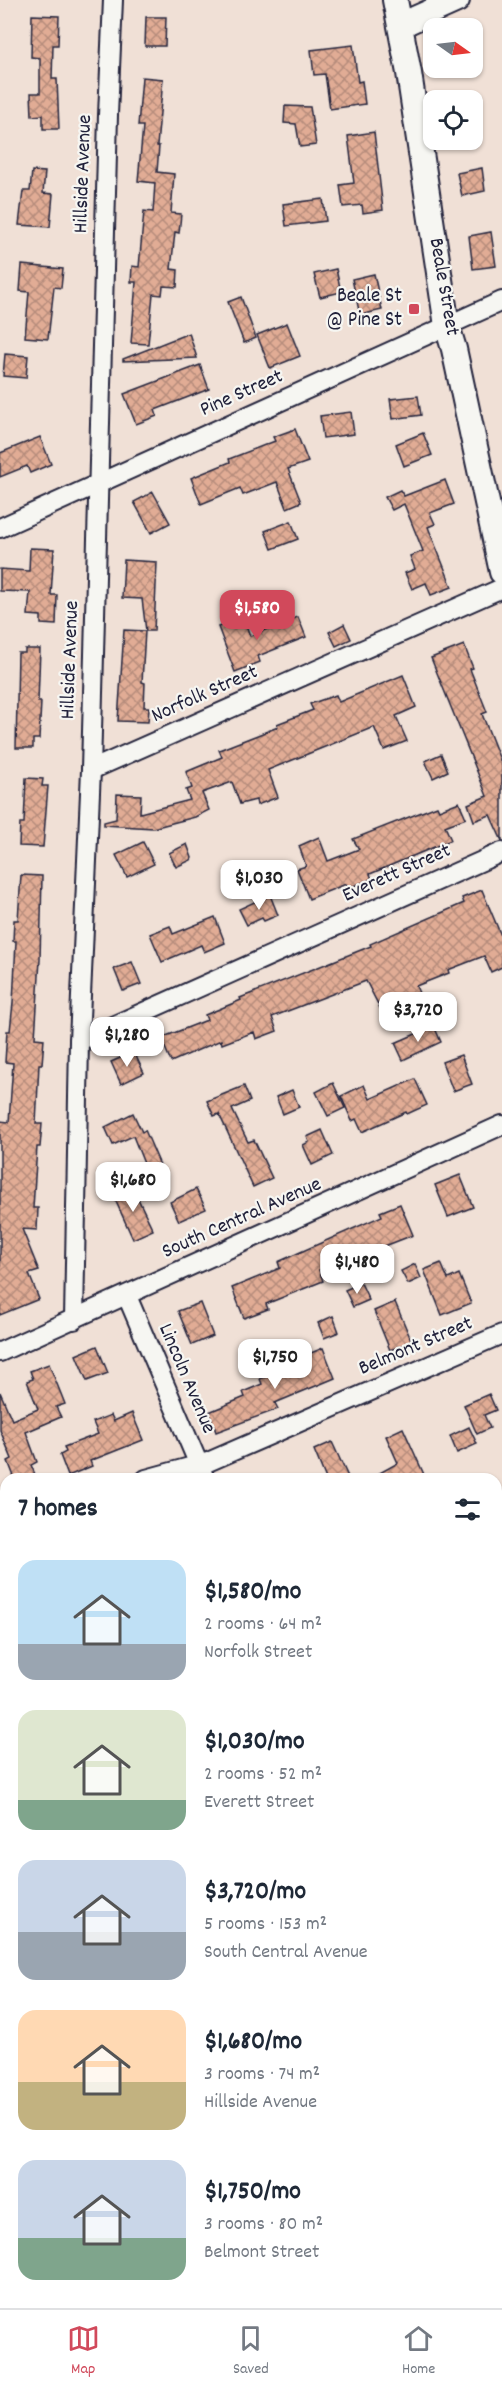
<!DOCTYPE html>
<meta charset="utf-8">
<style>
:root{--surface:#fff;--page:#f6f6f7;--text:#1f2937;--muted:#747a83;--line:#e0e1e3;--accent:#d1495b}
body{margin:0;font-family:Dekko,sans-serif;background:var(--page);color:var(--text);height:100vh;display:flex;flex-direction:column;font-size:22px;white-space:nowrap}
*{box-sizing:border-box;margin:0}
p{font-size:20px;color:var(--muted)}
.icon{flex:none;width:33px;height:33px;fill:none;stroke:currentColor;stroke-width:2;stroke-linecap:round;stroke-linejoin:round}
.map{position:relative;flex:1;overflow:hidden}
.details{position:absolute;left:0px;top:1473px;width:502px;height:836px;display:flex;flex-direction:column;background:var(--surface);border-radius:18px 18px 0 0;box-shadow:0 2px 4px #0004}
.details>*{flex:none}
.needle{width:39px;rotate:104deg}
.controls{position:absolute;left:423px;top:18px;display:grid;gap:12px}
.controls a{display:grid;place-items:center;width:60px;height:60px;border-radius:12px;background:var(--surface);box-shadow:0 2px 4px #0004;font-size:30px}
.price{position:absolute;translate:-50% -51px;padding:0 14px;border-radius:12px;background:#fff;color:#222;font-size:20px;line-height:39px;filter:drop-shadow(0 2px 3px #0008)}
.price::after{content:'';position:absolute;left:50%;top:36px;width:18px;height:14px;margin-left:-9px;background:inherit;clip-path:polygon(0 0,100% 0,50% 100%)}
.price.on{background:var(--accent);color:#fff}
ul{padding:0;list-style:none}
li{display:flex;align-items:center;gap:18px;height:150px;padding:0 18px}
li span{display:grid;place-items:center;flex:none;width:168px;height:120px;border-radius:18px;color:#555}
li>.icon{margin-inline-start:auto}
span .icon{width:72px;height:72px;fill:#fffc;stroke-width:1}
li b{font-size:26px}
h2{display:flex;justify-content:space-between;align-items:center;height:72px;padding:0 18px;font-size:26px}
.tab-bar{display:flex;justify-content:space-around;align-items:center;height:84px;border-top:2px solid var(--line);background:var(--surface);font-size:16px;color:var(--muted)}
.tab-bar a{display:grid;justify-items:center;gap:3px}
.tab-bar .on{color:var(--accent)}
.map>svg:first-child{display:block}
</style>
<div class="map">
<svg width="502" height="2308" viewBox="0 0 502 2308">
<defs>
<pattern id="building-cross-hatch" width="8" height="8" patternUnits="userSpaceOnUse" patternTransform="scale(1.5)"><rect width="8" height="8" fill="#e1ac95"/><path d="M0 0l8 8M0 8l8-8" fill="none" stroke="#b68c7b"/></pattern>
</defs>
<rect width="100%" height="100%" fill="#f0e0d6"/>
<filter id="ink" filterUnits="userSpaceOnUse"><feTurbulence type="fractalNoise" baseFrequency=".0167" numOctaves="2"/><feDisplacementMap in="SourceGraphic" scale="12" xChannelSelector="R" yChannelSelector="G"/><feConvolveMatrix kernelMatrix="1 2 1 2 8 2 1 2 1" color-interpolation-filters="sRGB"/></filter>
<g filter="url(#ink)">
<g fill="url(#building-cross-hatch)" stroke="#22223b" stroke-width="1.5">
<path d="M32,15L59,16L58,45H53L52,79H57L59,129H43V115L32,116L31,93H40V58L31,57Z"/>
<path d="M146,17H166L165,46H145Z"/>
<path d="M353,45L358,82L362,81L365,104L330,109L325,74L314,75L311,50Z"/>
<path d="M142,77L163,79L157,146H159L157,172L174,174L171,213L181,214L179,233L175,232L171,269L178,270L177,287L163,286L162,295L153,294L148,344L131,343L136,282H131L132,266L139,267L144,211L153,212L155,183L138,181L143,126H138Z"/>
<path d="M285,106L310,107L316,145L300,147L296,124L284,123Z"/>
<path d="M374,132L383,210L363,213L362,205L343,207L340,185L354,183L348,136Z"/>
<path d="M482,168L485,191L462,196L457,173Z"/>
<path d="M32,171L45,172L43,193L53,194L50,227L19,225L23,191H30Z"/>
<path d="M323,199L326,221L286,226L283,204Z"/>
<path d="M491,232L496,266L473,269L469,236Z"/>
<path d="M22,265L63,269L61,288L54,287L48,339L25,337L29,292L20,291Z"/>
<path d="M336,269L341,292L320,297L314,274Z"/>
<path d="M374,274L382,310L360,315L352,279Z"/>
<path d="M241,297L256,338L244,343L228,302Z"/>
<path d="M287,323L300,356L270,368L257,335Z"/>
<path d="M189,333L197,358L123,361V359Z"/>
<path d="M5,354L28,356L26,378L3,376Z"/>
<path d="M200,365L209,389L155,410L157,416L136,424L124,394Z"/>
<path d="M418,396L421,415L393,419L390,399Z"/>
<path d="M351,412L354,434L323,438L320,416Z"/>
<path d="M295,429L308,462L288,469L301,502L287,508L277,482L243,495L240,488L201,504L191,478L230,462L229,459L275,441L273,437Z"/>
<path d="M423,433L432,455L404,466L396,444Z"/>
<path d="M40,437L51,464L30,473L27,466L0,477V453Z"/>
<path d="M445,480L454,504L430,513L435,524L428,527L452,587L431,595L426,583L412,589L405,573L415,569L410,556L423,551L404,504L392,510L385,497L400,490L404,496Z"/>
<path d="M153,492L170,523L151,533L134,502Z"/>
<path d="M291,521L298,539L272,549L265,531Z"/>
<path d="M30,548L54,549L51,595H57L56,625L41,624V616L28,615L30,592L0,591V569L29,571Z"/>
<path d="M124,560L157,562L154,631H146L142,599L122,598Z"/>
<path d="M243,617L250,636L298,617L306,637L258,656L260,662L235,672L218,627Z"/>
<path d="M344,624L351,639L336,646L329,632Z"/>
<path d="M124,630L145,631L142,682L145,683L144,707H149L148,722L118,721Z"/>
<path d="M464,645L473,668L470,669L487,712L482,714L502,765V841L490,815L474,821L468,804L487,796L431,658Z"/>
<path d="M25,649H40L38,702H41L39,739H33V748H16L18,653H25Z"/>
<path d="M403,675L416,707L396,716L407,741L384,750L374,727L268,770L278,797L257,805L256,800L240,804L232,782L202,793L209,810L195,817L153,828L104,825V822L116,819L117,794L141,795L140,813L190,800L186,790L192,788L186,772L222,757L219,750L278,727L277,724L313,710L310,704L336,695L339,702Z"/>
<path d="M441,754L448,771L433,778L425,761Z"/>
<path d="M26,778L43,779L42,786H48L43,847L19,846L20,823H24Z"/>
<path d="M459,802L466,818L445,826L451,840L370,874L372,879L348,888L346,884L309,899L297,869L306,866L299,846L319,837L328,861L359,849L353,839L437,806L439,810Z"/>
<path d="M143,842L154,864L127,877L116,855Z"/>
<path d="M187,844L192,858L191,860L176,867L169,853Z"/>
<path d="M21,875L42,876L40,960L35,1038L44,1039L42,1064H39L36,1124H42L40,1147H37L33,1208H38L37,1230L22,1229L39,1271L29,1274L39,1299L0,1315V1121L9,1122L13,1063L5,1062L7,1031H10L13,1003L16,941H13L14,920H18Z"/>
<path d="M482,890L502,938V967L491,972L484,956L448,970L449,973L416,986L419,993L380,1008L366,981L272,1017L277,1031L256,1039L254,1032L222,1044L221,1040L171,1062L161,1038L207,1020L205,1015L241,1000L240,998L371,946L370,944L464,903L462,898Z"/>
<path d="M270,895L278,915L264,921L262,918L247,925L239,909Z"/>
<path d="M215,917L225,943L204,952L201,945L162,962L150,934L170,926L173,934Z"/>
<path d="M132,962L141,984L123,991L114,969Z"/>
<path d="M434,1026L441,1042L403,1060L395,1043Z"/>
<path d="M134,1052L144,1073L121,1084L111,1062Z"/>
<path d="M461,1055L472,1084L453,1091L442,1062Z"/>
<path d="M415,1079L427,1105L407,1114L406,1112L362,1132L356,1119L352,1121L341,1096L364,1085L370,1099Z"/>
<path d="M333,1083L345,1108L328,1116L316,1092Z"/>
<path d="M244,1086L250,1101L232,1109L248,1142L254,1140L272,1178L253,1187L219,1114L214,1116L207,1101Z"/>
<path d="M292,1090L299,1107L283,1114L276,1097Z"/>
<path d="M133,1113L142,1132L145,1130L160,1165L147,1171L133,1136L113,1145L105,1127Z"/>
<path d="M322,1130L333,1155L312,1165L303,1145L309,1142L307,1137Z"/>
<path d="M460,1175L473,1207L448,1217L435,1185Z"/>
<path d="M132,1186L153,1230L133,1239L113,1195Z"/>
<path d="M196,1189L206,1209L179,1221L170,1202Z"/>
<path d="M400,1204L413,1235L367,1253L370,1259L354,1266L350,1257L319,1270L323,1281L266,1304L268,1309L244,1318L232,1288L280,1268L278,1262L382,1216L380,1212Z"/>
<path d="M441,1263L448,1279L459,1274L471,1303L442,1315L424,1270Z"/>
<path d="M415,1264L421,1278L408,1284L401,1271Z"/>
<path d="M361,1283L369,1300L353,1307L345,1290Z"/>
<path d="M395,1302L412,1342L390,1350L374,1311Z"/>
<path d="M200,1303L213,1336L192,1345L178,1311Z"/>
<path d="M333,1316L339,1332L324,1338L318,1323Z"/>
<path d="M97,1346L108,1373L87,1381L76,1355Z"/>
<path d="M323,1348L335,1378L275,1403L278,1409L216,1432L209,1412L245,1397L243,1392L262,1384L260,1379L296,1364L294,1360Z"/>
<path d="M49,1364L65,1404L56,1407L61,1417L26,1432L37,1462L31,1465L37,1479H15L8,1461L12,1459L0,1430V1392L12,1420L38,1409L27,1381L33,1379L30,1371Z"/>
<path d="M489,1394L496,1410L484,1415L490,1428L477,1434L464,1405Z"/>
<path d="M132,1413L143,1440L90,1461L92,1466L68,1476L60,1455L66,1452L64,1447L98,1434L93,1422L111,1415L114,1421Z"/>
<path d="M469,1427L477,1444L457,1453L450,1436Z"/>
<path d="M403,1428L426,1479H369L398,1463L386,1436Z"/>
<path d="M332,1442L349,1479H326L314,1450Z"/>
</g>
<g fill="none" stroke-linecap="round" stroke-linejoin="round">
<g stroke="#22223b" stroke-width="22">
<g id="street">
<path d="M0,528L502,301"/>
<path d="M91,770L502,588"/>
<path d="M79,1041L502,852"/>
<path d="M127,1296L205,1479"/>
<path d="M74,1320L79,1041L91,770L108,115L113,0"/>
<path d="M0,1352L502,1125"/>
<path d="M146,1479L208,1462L502,1334"/>
<path d="M0,1522L6,1520"/>
<path d="M496,1541L502,1539"/>
<path d="M0,1761L6,1758"/>
<path d="M496,1867L502,1864"/>
<path d="M0,2089L6,2087"/>
<path d="M496,2122L502,2134"/>
<path d="M496,2191L502,2188"/>
<path d="M0,2226L6,2239"/>
<path d="M35,2302L37,2308"/>
<path d="M225,2308L238,2302"/>
</g>
</g>
<g stroke="#22223b" stroke-width="28">
<g id="secondary">
<path d="M395,0L409,73L447,326L454,349L502,572"/>
<path d="M401,25L457,0"/>
</g>
</g>
<use href="#street" stroke="#f6f6f2" stroke-width="18"/>
<use href="#secondary" stroke="#f6f6f2" stroke-width="24"/>
</g>
</g>
<rect fill="#d1495b" stroke="#f6f6f2" stroke-width="2" x="408" y="303" width="12" height="12" rx="3"/>
<g text-anchor="middle" dominant-baseline="central" stroke-width="4.5" stroke-linejoin="round" paint-order="stroke">
<g font-size="21" fill="#22223b" stroke="#f6f6f2">
<text transform="translate(84 174) rotate(-88)">Hillside Avenue</text>
<text transform="translate(443 287) rotate(80)">Beale Street</text>
<text transform="translate(242 394) rotate(-24)">Pine Street</text>
<text transform="translate(71 660) rotate(-88)">Hillside Avenue</text>
<text transform="translate(205 695) rotate(-24)">Norfolk Street</text>
<text transform="translate(397 874) rotate(-24)">Everett Street</text>
<text transform="translate(242 1219) rotate(-24)">South Central Avenue</text>
<text transform="translate(416 1347) rotate(-23)">Belmont Street</text>
<text transform="translate(186 1379) rotate(67)">Lincoln Avenue</text>
</g>
<g font-size="21" fill="#22223b" stroke="#f6f6f2" text-anchor="end">
<text x="402" y="297">Beale St<tspan x="402" dy="24">@ Pine St</tspan></text>
</g>
</g>
</svg>
<div class="controls">
<a><svg class="needle" viewBox="-14 -14 28 28"><path d="M0-13l5 13h-10z" fill="#e53935"/><path d="M0 13l5-13h-10z" fill="#747a83"/></svg></a>
<a><svg class="icon" aria-label="locate" viewBox="0 0 24 24"><circle cx="12" cy="12" r="6"/><path d="M12 2v4M12 18v4M2 12h4M18 12h4"/></svg></a>
</div>
<b class="price on" style="left:257px;top:641px">$1,580</b>
<b class="price" style="left:259px;top:911px">$1,030</b>
<b class="price" style="left:418px;top:1043px">$3,720</b>
<b class="price" style="left:127px;top:1068px">$1,280</b>
<b class="price" style="left:133px;top:1213px">$1,680</b>
<b class="price" style="left:357px;top:1295px">$1,480</b>
<b class="price" style="left:275px;top:1390px">$1,750</b>
<section class="details">
<h2>7 homes<svg class="icon" aria-label="filters" viewBox="0 0 24 24"><path d="M4 7h16M4 17h16"/><circle cx="9" cy="7" r="2"/><circle cx="15" cy="17" r="2"/></svg></h2>
<ul>
<li><span style="background:linear-gradient(#bfe0f5 70%,#9aa5b1 0)"><svg class="icon" aria-label="home" viewBox="0 0 24 24"><path d="M3 11l9-7 9 7M6 9v11h12V9"/></svg></span><div><b>$1,580/mo</b><p>2 rooms · 64 m²</p><p>Norfolk Street</p></div></li>
<li><span style="background:linear-gradient(#dfe7d0 75%,#7fa58c 0)"><svg class="icon" aria-label="home" viewBox="0 0 24 24"><path d="M3 11l9-7 9 7M6 9v11h12V9"/></svg></span><div><b>$1,030/mo</b><p>2 rooms · 52 m²</p><p>Everett Street</p></div></li>
<li><span style="background:linear-gradient(#c9d6e8 60%,#9aa5b1 0)"><svg class="icon" aria-label="home" viewBox="0 0 24 24"><path d="M3 11l9-7 9 7M6 9v11h12V9"/></svg></span><div><b>$3,720/mo</b><p>5 rooms · 153 m²</p><p>South Central Avenue</p></div></li>
<li><span style="background:linear-gradient(#ffd9b3 60%,#c2b280 0)"><svg class="icon" aria-label="home" viewBox="0 0 24 24"><path d="M3 11l9-7 9 7M6 9v11h12V9"/></svg></span><div><b>$1,680/mo</b><p>3 rooms · 74 m²</p><p>Hillside Avenue</p></div></li>
<li><span style="background:linear-gradient(#c9d6e8 65%,#7fa58c 0)"><svg class="icon" aria-label="home" viewBox="0 0 24 24"><path d="M3 11l9-7 9 7M6 9v11h12V9"/></svg></span><div><b>$1,750/mo</b><p>3 rooms · 80 m²</p><p>Belmont Street</p></div></li>
</ul>
</section>
</div>
<nav class="tab-bar">
<a class="on"><svg class="icon" aria-label="map" viewBox="0 0 24 24"><path d="M3 6l6-2 6 2 6-2v14l-6 2-6-2-6 2zM9 4v14M15 6v14"/></svg>Map</a>
<a><svg class="icon" aria-label="saved" viewBox="0 0 24 24"><path d="M7 4h10v16l-5-4-5 4z"/></svg>Saved</a>
<a><svg class="icon" aria-label="home" viewBox="0 0 24 24"><path d="M3 11l9-7 9 7M6 9v11h12V9"/></svg>Home</a>
</nav>
